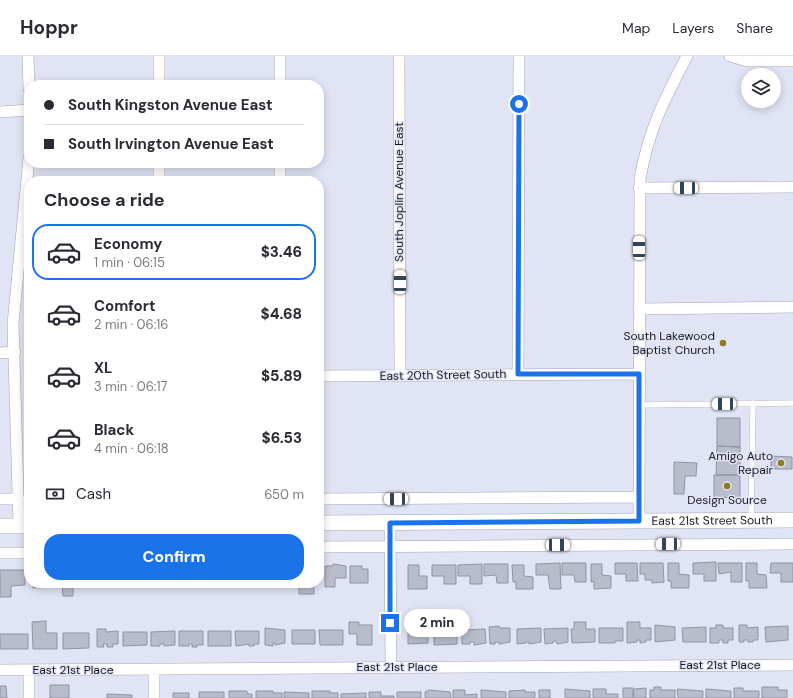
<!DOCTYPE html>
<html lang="en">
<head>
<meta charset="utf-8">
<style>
	:root { --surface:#fff; --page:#f2f2f3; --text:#2b2b33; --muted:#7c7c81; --line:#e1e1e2; --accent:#1a73e8 }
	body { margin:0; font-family:"DM Sans",sans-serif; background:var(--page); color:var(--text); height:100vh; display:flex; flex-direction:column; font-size:15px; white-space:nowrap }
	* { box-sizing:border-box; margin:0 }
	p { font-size:13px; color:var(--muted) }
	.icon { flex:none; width:22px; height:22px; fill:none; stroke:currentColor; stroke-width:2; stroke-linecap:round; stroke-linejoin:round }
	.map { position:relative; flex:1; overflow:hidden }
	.sheet { position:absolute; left:24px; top:120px; width:300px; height:412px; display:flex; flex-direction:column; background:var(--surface); border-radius:16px; box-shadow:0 2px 10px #0003 }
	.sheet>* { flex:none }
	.guide { position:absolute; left:24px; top:24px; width:300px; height:88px; border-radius:16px; box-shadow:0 2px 10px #0003; display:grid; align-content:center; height:88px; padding:0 20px; background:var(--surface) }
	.tools { position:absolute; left:741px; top:12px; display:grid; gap:8px }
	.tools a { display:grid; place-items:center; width:40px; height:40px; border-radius:50%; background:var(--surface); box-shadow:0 2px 10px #0003; font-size:20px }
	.end { position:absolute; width:18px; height:18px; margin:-9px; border:5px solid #1a73e8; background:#fff; box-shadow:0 0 0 2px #fff }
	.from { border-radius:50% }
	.bubble { position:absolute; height:28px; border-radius:14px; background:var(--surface); box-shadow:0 2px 10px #0003; font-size:13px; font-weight:800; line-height:28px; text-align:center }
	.car { position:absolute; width:12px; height:24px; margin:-12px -6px; border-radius:5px; box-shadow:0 0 3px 1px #0007; background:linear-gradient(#fff 24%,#345 0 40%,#fff 0 76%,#345 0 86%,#fff 0) }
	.guide b { display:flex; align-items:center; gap:14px; height:38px; font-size:15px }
	.guide b+b { border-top:1px solid var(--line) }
	.guide i { width:10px; height:10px; background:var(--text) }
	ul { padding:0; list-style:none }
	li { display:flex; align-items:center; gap:12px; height:56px; margin:0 8px 6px; padding:0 12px; border:2px solid transparent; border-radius:16px }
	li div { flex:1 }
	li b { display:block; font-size:15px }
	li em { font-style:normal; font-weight:800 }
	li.current { border-color:var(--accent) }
	li>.icon { width:36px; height:36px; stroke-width:1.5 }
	h2 { padding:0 20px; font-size:18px; line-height:48px }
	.pay { display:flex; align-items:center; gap:10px; height:44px; padding:0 20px; font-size:15px }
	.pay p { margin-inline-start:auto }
	.button { display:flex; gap:8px; margin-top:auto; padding:8px 20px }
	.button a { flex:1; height:46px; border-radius:16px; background:var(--accent); color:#fff; font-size:16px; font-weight:800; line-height:46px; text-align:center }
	header { display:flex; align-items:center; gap:24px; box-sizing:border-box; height:56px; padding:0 20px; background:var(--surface); border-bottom:1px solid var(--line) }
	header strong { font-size:19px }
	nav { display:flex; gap:22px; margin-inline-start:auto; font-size:14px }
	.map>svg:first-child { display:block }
	.building { fill:#b8bccb; stroke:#9093a2 }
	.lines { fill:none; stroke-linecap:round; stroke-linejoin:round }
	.lane-casing { stroke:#a0a4b2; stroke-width:6 }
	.street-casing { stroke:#a0a4b2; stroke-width:12 }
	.secondary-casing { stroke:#a0a4b2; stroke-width:16 }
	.lane { stroke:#fff; stroke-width:5.5 }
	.street { stroke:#fff; stroke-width:11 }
	.secondary { stroke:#fff; stroke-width:15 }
	.route { stroke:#1a73e8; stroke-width:5 }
	.poi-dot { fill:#947921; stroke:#e0e4f4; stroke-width:1.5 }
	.labels { text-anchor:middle; stroke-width:3; stroke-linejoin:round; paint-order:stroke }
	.street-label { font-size:12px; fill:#181a1f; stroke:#e0e4f4 }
	.poi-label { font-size:12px; fill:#181a1f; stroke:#e0e4f4; text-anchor:end }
</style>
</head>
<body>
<header>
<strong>Hoppr</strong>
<nav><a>Map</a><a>Layers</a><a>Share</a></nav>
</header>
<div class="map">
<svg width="793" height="642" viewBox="0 0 793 642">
	<rect width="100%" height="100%" fill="#e0e4f4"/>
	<path class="building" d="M717 362H740V391L717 390Z
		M717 390 740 391V419H716Z
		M771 400 792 401V413H771Z
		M674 406 697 407 696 420H685L684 438H674Z
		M714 419H740V442L714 441Z
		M716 506V525H704V518H693V507Z
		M560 507 561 533H550L548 519H536V508Z
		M562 507H586V526H575L574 519H562Z
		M615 507H637L638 525H626V518H615Z
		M640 507H663L664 526 652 527V524H645V518H640Z
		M668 507H679V518L689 519V532H671V525H668Z
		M718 507H742V526H731V516L719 518Z
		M746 507H757V518L766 519 767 532H749V525H746Z
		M771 507H793V526H781V517H770Z
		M333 508 346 510V522H335V531H325V510H333Z
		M482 508V528H470V520H458V509Z
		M484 508H508V527H497L496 519 484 520Z
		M591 508H602V519L611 520V532L594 533V525L591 526Z
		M408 509H419V520H427V533H408Z
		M432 509H456V528H444V520H432Z
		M512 509H524V520L533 521V533H516V526H513Z
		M350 510H362V513H368V527H350Z
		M0 514H25V529L11 530V541H0Z
		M33 527H58V531L33 532Z
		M62 527H88V529H73V540H63Z
		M299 527H314V538H299Z
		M408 563H420V575H428V587L408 588Z
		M46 565V577H57V593H33L32 566Z
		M349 566H359V569H372V589H357V578H349Z
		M574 566H586V573H595V586L572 587 571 573H574Z
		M627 566H640V572H651V584H646V586L640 587V584H637V586L627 587Z
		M655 569 675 571V584L655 586Z
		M716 569H723V572H733V584H728V587H723V584H719V587H710V572H716Z
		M739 569H747V572L758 571V584H753V586H748V584H744V586H739Z
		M499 570V572H510V586L499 588V586H495V588H490L489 571Z
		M788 570V584L766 586 765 571Z
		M706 571V586H683L682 572Z
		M265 572 285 574V587L275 589V587H273V590L265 589Z
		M541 572V586L529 588V586H526V587L517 588V573Z
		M568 572V586L557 588 556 585H553V587L545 588 544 573Z
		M599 572H623V585H615V587H599Z
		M97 573H106V576L118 575V588H113V591H107V588H103L104 591H97Z
		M457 573V588L434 589V574Z
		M485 573 486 587 474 589V586H470V588H462V574Z
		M292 574H315V588H292Z
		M319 574H343V589H320Z
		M175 575V589L164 590V588H160V590H151V576Z
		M179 575H203V589H197V591H192V588H189V590H179Z
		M208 575H231V590H208Z
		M235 575H259V588H254V590H249V588L236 590Z
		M123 576H147V589L123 590Z
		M63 577H89V592L63 593Z
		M0 578H28V593H0Z
		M50 629H69V642H50Z
		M0 630H6L7 642H0Z
		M654 631H661V634H675V642H650V634H654Z
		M762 631H778V634H787V642H762Z
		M623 632H633V642L634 633 646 632V642H623Z
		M734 632H743V635H759V642H734Z
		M565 633 590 635V642H565Z
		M593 633H606V638H618V642H593Z
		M677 633 703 635V642H678Z
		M706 633 731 635V642H706Z
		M429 634 450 636 451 642H425V636Z
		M453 634H465V639L477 638V642H453Z
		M481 634 506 636V642H481Z
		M525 634V636H535V642H509V635Z
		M539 634H550V642H539Z
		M229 635H247V638H252V642H229Z
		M256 635H273V637H282V642H256Z
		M312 635H330V637H338V642H312Z
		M199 636H224V642H199Z
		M284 636 309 637V642H284Z
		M369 636H381V640H394V642H369Z
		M397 636H421V642H397Z
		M173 637H189V642H173Z
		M366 637V642H341V638Z
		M107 638 132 639V642H107Z"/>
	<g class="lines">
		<defs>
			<path id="lane" d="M639 349 793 347
				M751 463 753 347"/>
			<path id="street" d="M28 0 29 33
				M399 0 400 320
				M730 0 747 5H793
				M159 29V0
				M280 29V0
				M0 56 29 54
				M159 125V107
				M280 125V107
				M639 132 793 131
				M639 253 793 251
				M0 297 15 296
				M518 318 519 0
				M319 320 639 318
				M0 443H19
				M319 443 639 441
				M639 465 640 123C648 75 665 42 687 0
				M390 467 391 612
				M19 470 13 268 29 102
				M319 491 793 488
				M0 497H29
				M154 613V642
				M0 614 793 609
				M29 614V642"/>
			<g id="secondary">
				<path id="s1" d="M319 467 793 464"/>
				<path d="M0 470H29"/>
			</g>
		</defs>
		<use href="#lane" class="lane-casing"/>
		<use href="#street" class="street-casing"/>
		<use href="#secondary" class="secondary-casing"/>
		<use href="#lane" class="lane"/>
		<use href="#street" class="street"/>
		<use href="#secondary" class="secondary"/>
	</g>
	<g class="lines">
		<path class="route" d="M390 567V467L639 465V318H518L519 48"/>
	</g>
	<g class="poi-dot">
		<circle cx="723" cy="287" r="4"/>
		<circle cx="781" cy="407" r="4"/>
		<circle cx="727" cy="430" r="4"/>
	</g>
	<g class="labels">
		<g class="street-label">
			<text transform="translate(399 136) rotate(-90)" y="4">South Joplin Avenue East</text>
			<text transform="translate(443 319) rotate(-1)" y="4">East 20th Street South</text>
			<text dy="4" stroke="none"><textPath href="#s1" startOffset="393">East 21st Street South</textPath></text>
			<text x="720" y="613">East 21st Place</text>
			<text x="397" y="615">East 21st Place</text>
			<text x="73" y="618">East 21st Place</text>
		</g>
		<g class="poi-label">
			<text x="715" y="284">South Lakewood<tspan x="715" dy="14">Baptist Church</tspan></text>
			<text x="773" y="404">Amigo Auto<tspan x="773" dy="14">Repair</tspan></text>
			<text x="727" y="448" text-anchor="middle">Design Source</text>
		</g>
	</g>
</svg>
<div class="tools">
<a><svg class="icon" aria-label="layers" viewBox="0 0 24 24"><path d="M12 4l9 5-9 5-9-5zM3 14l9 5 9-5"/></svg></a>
</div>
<i class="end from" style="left:519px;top:48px"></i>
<i class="end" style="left:390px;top:567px"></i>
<div class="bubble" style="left:404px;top:553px;width:66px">2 min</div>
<i class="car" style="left:686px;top:132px;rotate:269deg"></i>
<i class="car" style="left:639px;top:192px;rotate:0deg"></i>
<i class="car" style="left:400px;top:226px;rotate:0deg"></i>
<i class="car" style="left:724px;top:348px;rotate:269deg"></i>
<i class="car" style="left:396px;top:443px;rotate:270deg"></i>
<i class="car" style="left:668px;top:488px;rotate:269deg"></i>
<i class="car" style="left:558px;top:489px;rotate:90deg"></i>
<div class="guide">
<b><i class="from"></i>South Kingston Avenue East</b>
<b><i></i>South Irvington Avenue East</b>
</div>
<section class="sheet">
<h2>Choose a ride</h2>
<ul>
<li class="current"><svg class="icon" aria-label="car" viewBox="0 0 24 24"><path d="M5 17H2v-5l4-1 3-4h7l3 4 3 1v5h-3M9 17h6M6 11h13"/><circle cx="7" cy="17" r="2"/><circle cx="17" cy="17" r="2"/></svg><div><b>Economy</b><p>1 min · 06:15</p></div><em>$3.46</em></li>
<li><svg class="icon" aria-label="car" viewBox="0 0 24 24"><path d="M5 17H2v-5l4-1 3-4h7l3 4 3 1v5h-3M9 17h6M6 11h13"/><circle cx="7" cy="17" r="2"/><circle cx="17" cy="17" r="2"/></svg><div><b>Comfort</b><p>2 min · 06:16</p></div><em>$4.68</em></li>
<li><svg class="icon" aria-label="car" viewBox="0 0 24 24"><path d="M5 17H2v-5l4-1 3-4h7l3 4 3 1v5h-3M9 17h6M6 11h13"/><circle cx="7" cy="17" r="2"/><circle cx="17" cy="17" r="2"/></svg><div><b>XL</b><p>3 min · 06:17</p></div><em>$5.89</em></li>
<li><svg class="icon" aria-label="car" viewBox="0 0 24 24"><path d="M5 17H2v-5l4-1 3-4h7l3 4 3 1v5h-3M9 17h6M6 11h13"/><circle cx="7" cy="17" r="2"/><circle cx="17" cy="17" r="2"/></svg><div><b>Black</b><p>4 min · 06:18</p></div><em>$6.53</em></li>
</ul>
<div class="pay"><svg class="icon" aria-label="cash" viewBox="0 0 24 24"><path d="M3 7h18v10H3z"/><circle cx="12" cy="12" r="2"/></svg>Cash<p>650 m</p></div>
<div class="button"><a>Confirm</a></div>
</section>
</div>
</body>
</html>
